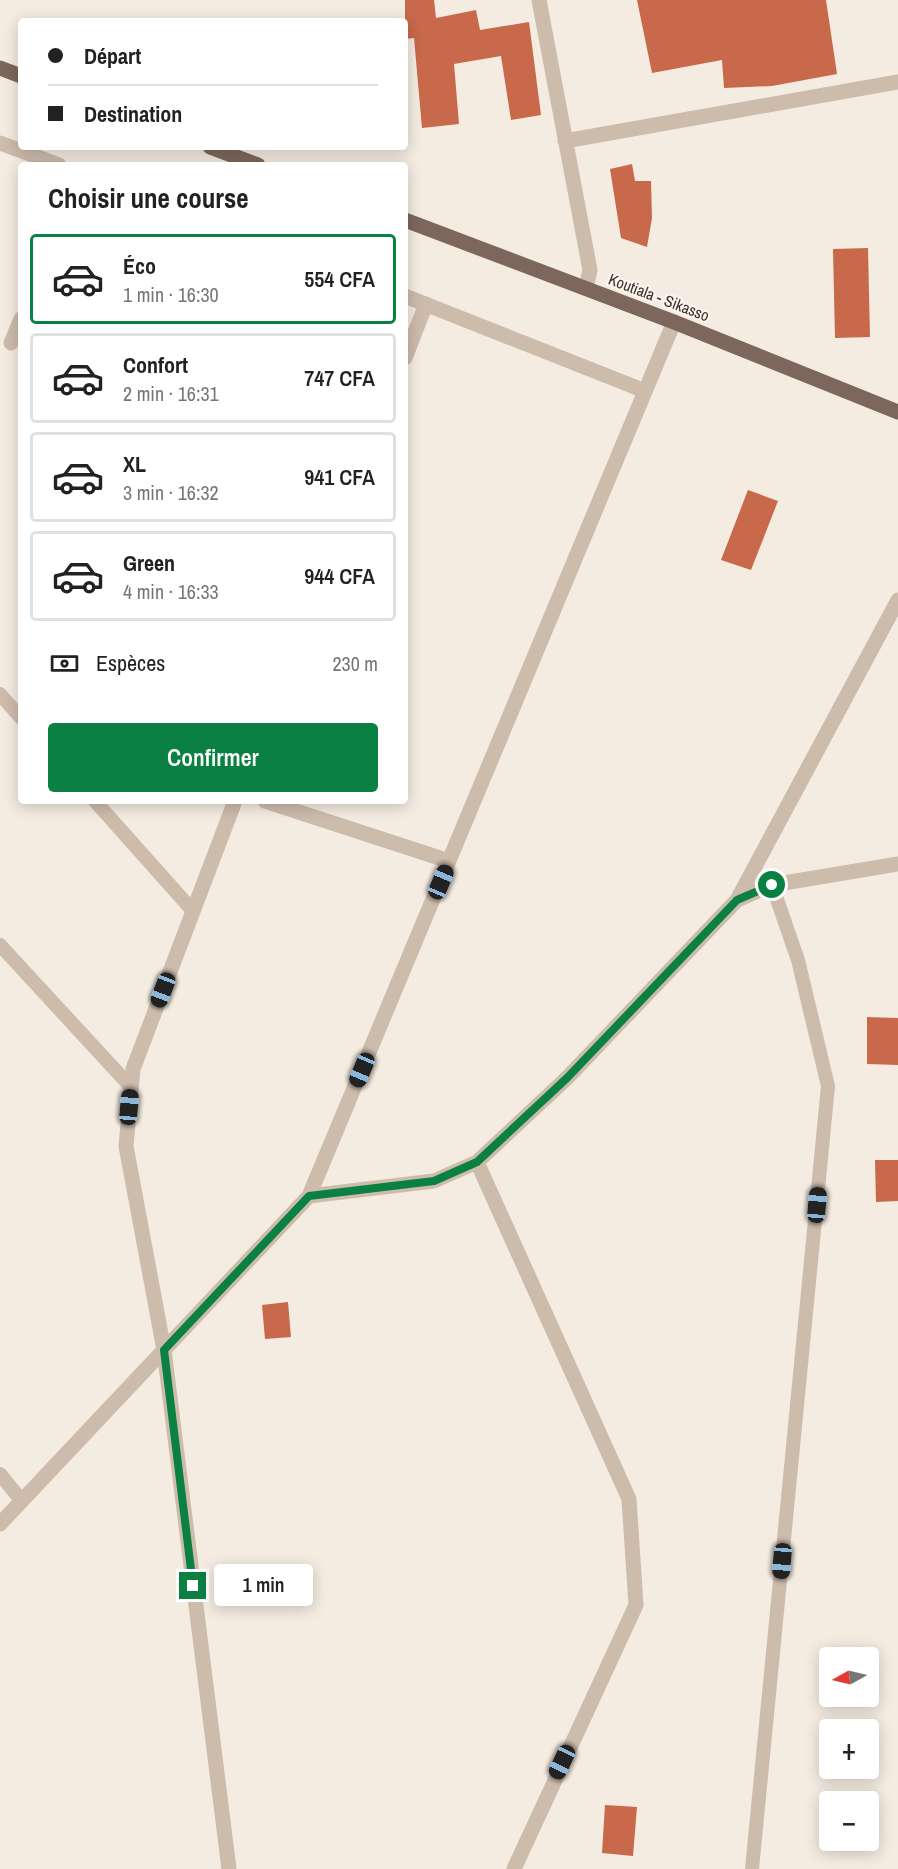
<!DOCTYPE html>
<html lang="fr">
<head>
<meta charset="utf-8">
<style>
	:root { --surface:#fff; --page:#f6f6f6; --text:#222; --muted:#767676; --line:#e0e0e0; --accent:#0b8043 }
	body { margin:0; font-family:"Archivo Narrow",sans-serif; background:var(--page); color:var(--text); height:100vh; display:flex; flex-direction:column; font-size:22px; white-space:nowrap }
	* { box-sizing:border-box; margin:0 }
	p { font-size:20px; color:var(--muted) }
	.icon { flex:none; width:33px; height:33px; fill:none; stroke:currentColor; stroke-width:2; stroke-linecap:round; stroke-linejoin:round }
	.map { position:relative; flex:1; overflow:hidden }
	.sheet { position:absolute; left:18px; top:162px; width:390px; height:642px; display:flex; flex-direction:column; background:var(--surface); border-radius:6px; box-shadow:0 3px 15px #0003 }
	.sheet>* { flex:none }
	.guide { position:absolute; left:18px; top:18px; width:390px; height:132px; border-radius:6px; box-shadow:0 3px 15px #0003; display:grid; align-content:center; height:132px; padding:0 30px; background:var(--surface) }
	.needle { width:39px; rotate:262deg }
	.controls { position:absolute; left:819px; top:1647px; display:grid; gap:12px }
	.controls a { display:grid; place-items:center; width:60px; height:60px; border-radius:6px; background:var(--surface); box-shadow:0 3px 15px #0003; font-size:30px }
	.end { position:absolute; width:27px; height:27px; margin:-14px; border:8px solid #0b8043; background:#fff; box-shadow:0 0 0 3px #fff }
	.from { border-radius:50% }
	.bubble { position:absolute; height:42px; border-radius:6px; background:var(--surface); box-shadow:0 3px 15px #0003; font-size:20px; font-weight:600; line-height:42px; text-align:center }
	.car { position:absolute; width:18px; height:36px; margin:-18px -9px; border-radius:8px; box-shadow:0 0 4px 2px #0007; background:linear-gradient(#222 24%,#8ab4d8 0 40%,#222 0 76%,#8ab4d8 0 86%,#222 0) }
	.guide b { display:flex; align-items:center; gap:21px; height:57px; font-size:22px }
	.guide b+b { border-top:2px solid var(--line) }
	.guide i { width:15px; height:15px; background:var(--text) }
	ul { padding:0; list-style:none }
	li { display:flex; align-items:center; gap:18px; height:90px; margin:0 12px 9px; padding:0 18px; border:3px solid var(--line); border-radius:6px }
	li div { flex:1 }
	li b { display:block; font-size:22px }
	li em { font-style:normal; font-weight:600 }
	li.current { border-color:var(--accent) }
	li>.icon { width:54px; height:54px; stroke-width:1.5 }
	h2 { padding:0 30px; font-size:27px; line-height:72px }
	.pay { display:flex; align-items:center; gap:15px; height:66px; padding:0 30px; font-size:22px }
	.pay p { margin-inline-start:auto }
	.action { display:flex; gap:12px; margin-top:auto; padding:12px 30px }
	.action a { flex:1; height:69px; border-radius:6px; background:var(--accent); color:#fff; font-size:24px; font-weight:600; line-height:69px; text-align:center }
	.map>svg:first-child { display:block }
	.building { fill:#c8694b }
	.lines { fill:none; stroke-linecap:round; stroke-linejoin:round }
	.service { stroke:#cdbbac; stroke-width:14 }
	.minor { stroke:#cdbbac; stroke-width:15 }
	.primary { stroke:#7d675c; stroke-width:15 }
	.route { stroke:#0b8043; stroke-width:8 }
	.labels { text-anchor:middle; stroke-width:4.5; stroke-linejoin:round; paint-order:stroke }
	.street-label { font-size:16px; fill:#3b302b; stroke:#fbf5ee }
</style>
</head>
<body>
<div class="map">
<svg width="898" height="1869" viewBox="0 0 898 1869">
	<rect width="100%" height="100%" fill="#f4ebe1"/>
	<path class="building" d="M405 0H434L436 18 476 10 480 30 529 22 541 115 511 120 501 56 454 64 459 124 422 128 414 38 405 39Z
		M637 0H826L837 74 772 86 724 88 722 60 652 73Z
		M632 164 635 181H651L652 218 647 247 621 238 610 169Z
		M868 248 870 337 835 338 833 249Z
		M748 490 778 501 751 570 721 560Z
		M867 1017 898 1018V1065L867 1064Z
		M875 1160H898V1201L876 1202Z
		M288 1302 291 1337 265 1339 262 1305Z
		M605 1805 637 1807 633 1856 602 1853Z"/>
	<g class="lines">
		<path class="service" d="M0 694 21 718
			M95 801 193 911
			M0 945 131 1087
			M0 1474 21 1500
			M752 1869 828 1086 798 960 772 885"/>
		<path class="minor" d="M539 0 590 270 586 288
			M565 141 898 82
			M0 143 59 165
			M405 296 645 391
			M11 343 21 319
			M405 358 426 304
			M265 801 449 861
			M737 900 772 885 898 864
			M477 1162 629 1499 636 1605 514 1869
			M309 1196 434 1181 477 1162 567 1078 737 900 898 600
			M0 1524 309 1196 674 322
			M229 1869 164 1350 126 1146 133 1069 235 801"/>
		<path class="primary" d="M0 68 21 76
			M210 147 258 165
			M405 220 674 322 898 412"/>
	</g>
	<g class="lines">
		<path class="route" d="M193 1586 164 1350 309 1196 434 1181 477 1162 567 1078 737 900 772 885"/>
	</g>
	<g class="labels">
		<g class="street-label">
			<text transform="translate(659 297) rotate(21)" y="6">Koutiala - Sikasso</text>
		</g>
	</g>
</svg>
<div class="controls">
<a><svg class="needle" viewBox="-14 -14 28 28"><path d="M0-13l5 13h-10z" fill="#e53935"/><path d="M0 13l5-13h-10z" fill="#767676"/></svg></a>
<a>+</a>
<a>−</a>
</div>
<i class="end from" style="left:772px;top:885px"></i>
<i class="end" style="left:193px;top:1586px"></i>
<div class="bubble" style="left:214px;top:1564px;width:99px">1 min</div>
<i class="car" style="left:441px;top:882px;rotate:23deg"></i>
<i class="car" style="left:163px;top:990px;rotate:201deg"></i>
<i class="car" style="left:362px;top:1070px;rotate:203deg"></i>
<i class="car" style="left:129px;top:1107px;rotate:5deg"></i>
<i class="car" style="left:817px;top:1205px;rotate:5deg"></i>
<i class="car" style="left:782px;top:1561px;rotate:185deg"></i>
<i class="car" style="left:562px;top:1762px;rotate:205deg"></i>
<div class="guide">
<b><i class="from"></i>Départ</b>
<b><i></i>Destination</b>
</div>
<section class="sheet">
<h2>Choisir une course</h2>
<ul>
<li class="current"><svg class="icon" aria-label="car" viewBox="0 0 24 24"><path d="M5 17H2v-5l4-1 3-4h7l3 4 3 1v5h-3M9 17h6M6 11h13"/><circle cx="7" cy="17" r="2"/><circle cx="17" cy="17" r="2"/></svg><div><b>Éco</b><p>1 min · 16:30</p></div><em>554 CFA</em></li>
<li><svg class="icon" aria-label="car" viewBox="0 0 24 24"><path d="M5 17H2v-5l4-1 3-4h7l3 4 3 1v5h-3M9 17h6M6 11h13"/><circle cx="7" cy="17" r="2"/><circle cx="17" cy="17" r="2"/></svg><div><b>Confort</b><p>2 min · 16:31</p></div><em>747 CFA</em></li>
<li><svg class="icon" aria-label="car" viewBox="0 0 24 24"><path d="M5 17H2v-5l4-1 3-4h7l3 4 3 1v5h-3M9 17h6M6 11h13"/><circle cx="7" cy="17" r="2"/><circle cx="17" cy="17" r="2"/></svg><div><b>XL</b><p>3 min · 16:32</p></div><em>941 CFA</em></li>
<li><svg class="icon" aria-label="car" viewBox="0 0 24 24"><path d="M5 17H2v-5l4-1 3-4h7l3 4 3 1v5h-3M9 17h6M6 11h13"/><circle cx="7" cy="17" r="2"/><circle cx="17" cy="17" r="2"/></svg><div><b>Green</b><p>4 min · 16:33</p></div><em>944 CFA</em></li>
</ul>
<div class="pay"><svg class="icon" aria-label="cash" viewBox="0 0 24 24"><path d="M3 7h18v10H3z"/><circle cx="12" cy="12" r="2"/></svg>Espèces<p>230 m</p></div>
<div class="action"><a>Confirmer</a></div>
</section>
</div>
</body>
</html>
